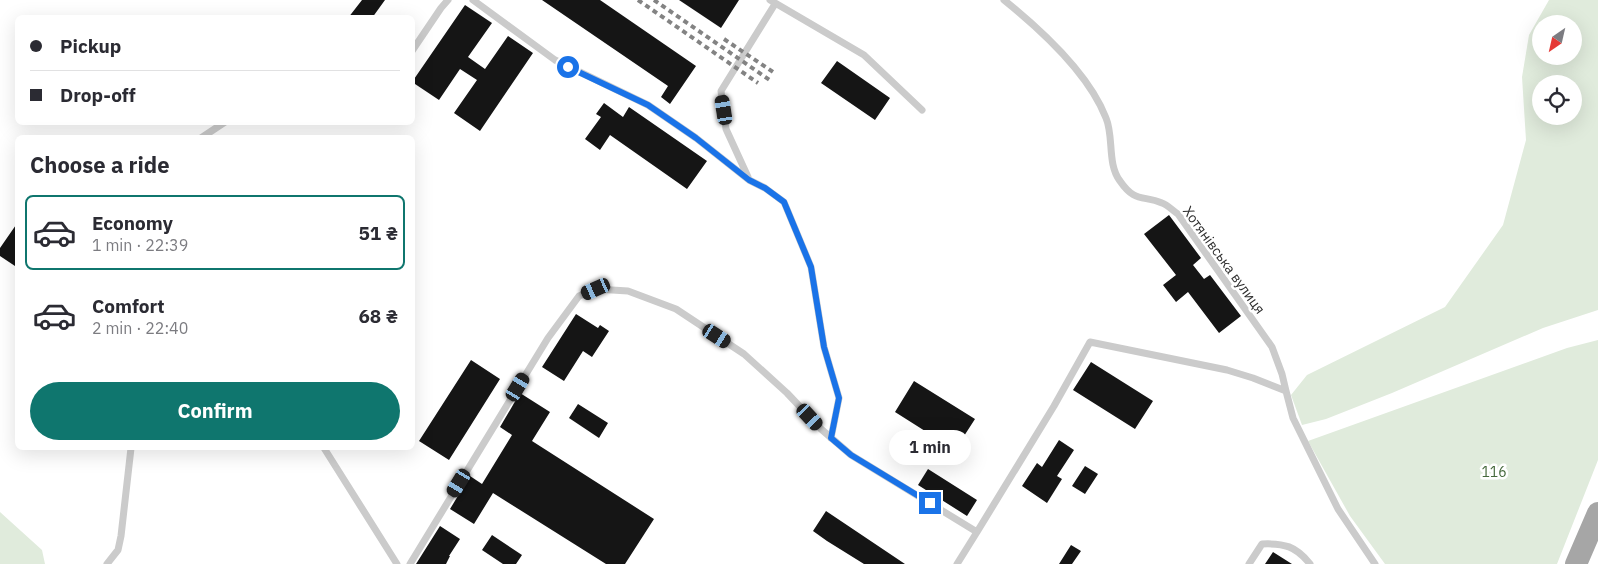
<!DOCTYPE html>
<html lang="en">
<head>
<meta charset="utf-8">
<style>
	:root { --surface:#fff; --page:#f7f7f7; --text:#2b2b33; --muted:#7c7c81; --line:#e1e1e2; --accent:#0f766e }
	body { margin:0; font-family:"IBM Plex Sans",sans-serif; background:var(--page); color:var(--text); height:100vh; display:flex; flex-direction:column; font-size:19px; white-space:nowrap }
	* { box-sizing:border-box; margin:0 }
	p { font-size:16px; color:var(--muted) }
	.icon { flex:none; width:28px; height:28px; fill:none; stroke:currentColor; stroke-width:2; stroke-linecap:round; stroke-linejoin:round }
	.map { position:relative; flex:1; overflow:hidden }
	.details { position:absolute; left:15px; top:135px; width:400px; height:315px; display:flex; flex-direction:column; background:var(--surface); border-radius:8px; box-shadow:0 5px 20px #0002 }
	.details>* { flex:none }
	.guide { position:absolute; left:15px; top:15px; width:400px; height:110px; border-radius:8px; box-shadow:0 5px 20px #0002; display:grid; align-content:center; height:110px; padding:0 15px; background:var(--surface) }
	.needle { width:32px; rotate:214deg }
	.fabs { position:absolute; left:1532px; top:15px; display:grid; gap:10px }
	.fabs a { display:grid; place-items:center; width:50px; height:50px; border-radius:50%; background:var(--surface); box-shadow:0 5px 20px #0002; font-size:25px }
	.end { position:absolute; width:22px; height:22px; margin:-11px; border:6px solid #1a73e8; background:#fff; box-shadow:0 0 0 2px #fff }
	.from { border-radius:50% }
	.bubble { position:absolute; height:35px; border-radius:18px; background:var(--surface); box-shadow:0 5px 20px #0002; font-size:16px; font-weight:700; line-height:35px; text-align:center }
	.car { position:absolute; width:15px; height:30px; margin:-15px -8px; border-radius:6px; box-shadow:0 0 4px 1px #0007; background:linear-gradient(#222 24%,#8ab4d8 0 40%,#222 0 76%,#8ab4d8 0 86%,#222 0) }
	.guide b { display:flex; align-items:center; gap:18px; height:48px; font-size:19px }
	.guide b+b { border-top:1px solid var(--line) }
	.guide i { width:12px; height:12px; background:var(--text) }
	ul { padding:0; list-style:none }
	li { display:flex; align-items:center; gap:15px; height:75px; margin:0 10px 8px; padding:0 5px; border:2px solid transparent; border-radius:8px }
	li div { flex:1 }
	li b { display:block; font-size:19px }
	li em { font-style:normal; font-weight:700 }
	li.active { border-color:var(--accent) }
	li>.icon { width:45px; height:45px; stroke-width:1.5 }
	h2 { padding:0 15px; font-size:22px; line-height:60px }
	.primary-button { display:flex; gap:10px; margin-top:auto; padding:10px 15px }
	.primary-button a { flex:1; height:58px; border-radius:30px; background:var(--accent); color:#fff; font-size:20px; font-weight:700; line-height:58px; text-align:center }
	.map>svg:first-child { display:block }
	.green { fill:#e0ebdc; fill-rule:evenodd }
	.building { fill:#151515 }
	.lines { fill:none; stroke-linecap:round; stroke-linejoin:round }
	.service { stroke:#cbcbcb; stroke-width:7 }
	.primary { stroke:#a6a6a6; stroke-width:22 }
	.rail { stroke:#838383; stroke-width:4; stroke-dasharray:5 4; stroke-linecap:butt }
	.route { stroke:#1a73e8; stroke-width:6 }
	.labels { text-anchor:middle; stroke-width:5; stroke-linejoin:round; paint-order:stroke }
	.street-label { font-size:14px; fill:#2e2e2e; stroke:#fff }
	.park-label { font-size:14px; fill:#45693c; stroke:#fff }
</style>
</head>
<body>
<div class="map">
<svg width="1598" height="564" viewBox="0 0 1598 564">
	<rect width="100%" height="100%" fill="#fff"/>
	<path class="green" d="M1549 0H1598V310L1543 328 1392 393 1326 419 1302 425 1291 395 1307 375 1445 307 1503 225 1526 140 1522 77 1529 35ZM1541 24H1574V56H1541ZM1541 84H1574V116H1541Z
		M1598 340V460L1557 564H1385L1350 516 1308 441 1567 348Z
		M0 512 42 550 45 564H0Z"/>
	<path class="building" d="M362 0H385L372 18H348Z
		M542 0H600L696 66 670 104 661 97 668 86Z
		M679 0H739L721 28Z
		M465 5 492 23 468 57 485 69 508 36 533 53 480 131 454 113 477 80 460 69 439 100 412 82Z
		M837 61 890 98 875 120 821 83Z
		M604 103 623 117 629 107 707 161 687 189 610 135 600 150 585 139 601 117 596 114Z
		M1169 215 1201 258 1193 265 1204 279 1210 275 1241 316 1219 333 1188 292 1176 302 1163 285 1176 275 1144 234Z
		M18 222V268L0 256V248Z
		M576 314 598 328 600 325 609 331 592 357 583 351 564 381 542 367Z
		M471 360 500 379 449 460 419 441Z
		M1091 362 1153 401 1135 429 1073 390Z
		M914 381 975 419 955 450 895 412Z
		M520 393 550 412 532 441 654 519 625 564H606L493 493 474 524 450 509 470 476 482 484 512 435 500 427Z
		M578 404 608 423 599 438 569 418Z
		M1059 440 1074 450 1057 476 1062 479 1047 503 1022 486 1037 463 1042 467Z
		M1085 466 1098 474 1085 494 1072 486Z
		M928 469 977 500 967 516 918 485Z
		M826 511 905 564H864L827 541 813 531Z
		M440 526 460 539 449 556H450L446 564H416Z
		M492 535 522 555 516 564H503L482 550Z
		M1071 545 1081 551 1072 564H1059Z
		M1273 552 1292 564H1265Z"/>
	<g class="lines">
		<path class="service" d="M473 0 555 60 648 105 696 138 749 180 765 188 784 202 811 267 824 347 839 398 831 438
			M770 0 864 55 922 110
			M1004 0C1040 29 1089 74 1106 118 1114 137 1107 164 1120 181 1135 203 1143 195 1162 203 1168 205 1173 211 1178 214L1272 347 1282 374 1286 391
			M412 51 441 8 448 0
			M201 138 225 122
			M748 177 726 129 721 91 775 4
			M324 448 397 564
			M107 564 118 550 121 536 131 448
			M410 564 548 338 579 296 596 289 628 291 676 309 744 354 787 393 821 429 851 455 977 532 1054 406 1090 342 1227 370 1253 378 1286 391 1293 418 1338 509 1375 564
			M957 564 977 532
			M1249 564 1262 544C1284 543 1296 546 1310 564"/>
		<path class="primary" d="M1576 564 1598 513"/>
		<path class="rail" d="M638 0 758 83
			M654 0 771 81
			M724 39 776 74"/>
	</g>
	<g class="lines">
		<path class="route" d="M568 67 648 105 696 138 749 180 765 188 784 202 811 267 824 347 839 398 831 438 851 455 930 503"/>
	</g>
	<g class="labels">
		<g class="street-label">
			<text transform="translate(1224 260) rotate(54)" y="5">Хотянівська вулиця</text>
		</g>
		<g class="park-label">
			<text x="1494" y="477">116</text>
		</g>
	</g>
</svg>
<div class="fabs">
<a><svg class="needle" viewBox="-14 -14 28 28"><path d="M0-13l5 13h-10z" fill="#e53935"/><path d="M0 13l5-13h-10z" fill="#7c7c81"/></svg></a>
<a><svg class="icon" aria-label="locate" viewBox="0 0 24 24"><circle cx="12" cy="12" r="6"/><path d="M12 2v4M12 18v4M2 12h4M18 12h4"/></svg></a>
</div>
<i class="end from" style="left:568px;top:67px"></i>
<i class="end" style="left:930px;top:503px"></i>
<div class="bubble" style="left:889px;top:430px;width:82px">1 min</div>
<i class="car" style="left:724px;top:110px;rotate:351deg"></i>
<i class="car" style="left:596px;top:289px;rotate:246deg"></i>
<i class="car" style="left:717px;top:336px;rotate:123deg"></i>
<i class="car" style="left:518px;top:387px;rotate:31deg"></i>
<i class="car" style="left:810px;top:417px;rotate:137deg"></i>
<i class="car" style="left:459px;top:483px;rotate:211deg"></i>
<div class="guide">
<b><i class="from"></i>Pickup</b>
<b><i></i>Drop-off</b>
</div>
<section class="details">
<h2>Choose a ride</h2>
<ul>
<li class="active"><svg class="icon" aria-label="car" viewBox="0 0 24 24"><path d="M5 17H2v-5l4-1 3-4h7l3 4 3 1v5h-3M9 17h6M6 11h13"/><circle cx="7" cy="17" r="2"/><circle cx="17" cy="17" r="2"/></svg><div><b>Economy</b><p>1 min · 22:39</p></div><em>51 ₴</em></li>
<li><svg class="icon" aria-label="car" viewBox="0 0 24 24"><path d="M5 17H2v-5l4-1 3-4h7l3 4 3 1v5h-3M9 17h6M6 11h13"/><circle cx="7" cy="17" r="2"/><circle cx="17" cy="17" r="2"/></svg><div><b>Comfort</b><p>2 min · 22:40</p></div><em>68 ₴</em></li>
</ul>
<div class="primary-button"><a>Confirm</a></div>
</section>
</div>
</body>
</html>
